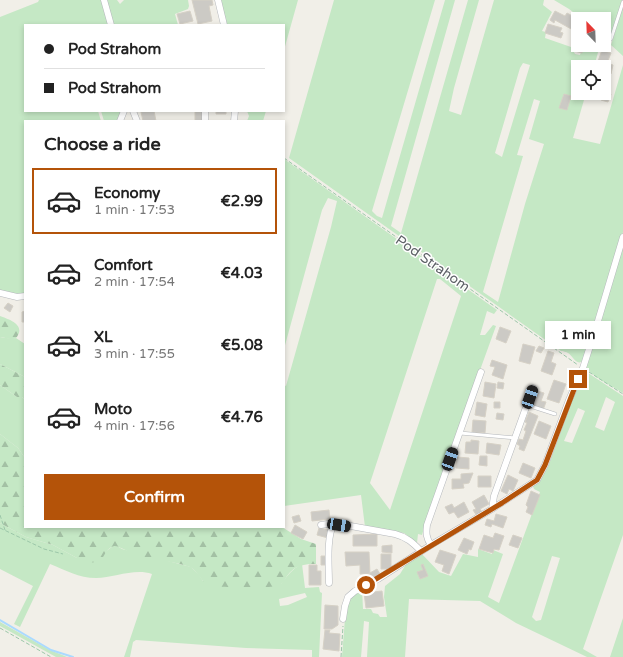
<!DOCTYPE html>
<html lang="en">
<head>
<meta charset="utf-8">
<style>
	:root { --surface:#fff; --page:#f6f6f6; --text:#222; --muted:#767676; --line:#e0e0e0; --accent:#b45309 }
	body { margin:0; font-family:"Varela Round",sans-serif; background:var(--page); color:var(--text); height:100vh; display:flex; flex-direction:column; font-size:15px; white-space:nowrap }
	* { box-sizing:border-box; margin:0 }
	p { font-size:13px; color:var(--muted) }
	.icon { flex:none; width:22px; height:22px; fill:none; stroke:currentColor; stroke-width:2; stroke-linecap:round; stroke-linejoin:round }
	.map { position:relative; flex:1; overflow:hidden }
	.side { position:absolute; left:24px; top:120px; width:261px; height:408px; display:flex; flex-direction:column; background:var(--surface); border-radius:0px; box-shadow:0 2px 6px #0003 }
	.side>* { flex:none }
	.top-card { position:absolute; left:24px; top:24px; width:261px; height:88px; border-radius:0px; box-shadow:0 2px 6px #0003; display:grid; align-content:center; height:88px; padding:0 20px; background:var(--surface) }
	.needle { width:26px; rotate:337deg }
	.tools { position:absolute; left:571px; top:12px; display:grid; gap:8px }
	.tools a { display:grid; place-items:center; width:40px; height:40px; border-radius:0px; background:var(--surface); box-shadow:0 2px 6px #0003; font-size:20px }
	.end { position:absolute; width:18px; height:18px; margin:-9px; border:5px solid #b45309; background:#fff; box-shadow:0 0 0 2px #fff }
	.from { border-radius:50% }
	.bubble { position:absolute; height:28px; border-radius:0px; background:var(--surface); box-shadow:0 2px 6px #0003; font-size:13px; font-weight:700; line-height:28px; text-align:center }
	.car { position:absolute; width:12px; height:24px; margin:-12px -6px; border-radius:5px; box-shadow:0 0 3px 1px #0007; background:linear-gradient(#222 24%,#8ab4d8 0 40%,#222 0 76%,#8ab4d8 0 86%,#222 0) }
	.top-card b { display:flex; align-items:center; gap:14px; height:38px; font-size:15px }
	.top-card b+b { border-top:1px solid var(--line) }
	.top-card i { width:10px; height:10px; background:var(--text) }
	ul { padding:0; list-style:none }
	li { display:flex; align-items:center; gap:12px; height:66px; margin:0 8px 6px; padding:0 12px; border:2px solid transparent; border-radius:0px }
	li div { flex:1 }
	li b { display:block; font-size:15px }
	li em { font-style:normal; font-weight:700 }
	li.on { border-color:var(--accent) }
	li>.icon { width:36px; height:36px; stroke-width:1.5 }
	h2 { padding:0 20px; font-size:18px; line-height:48px }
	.action { display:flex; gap:8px; margin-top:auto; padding:8px 20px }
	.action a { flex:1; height:46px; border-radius:0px; background:var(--accent); color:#fff; font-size:16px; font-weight:700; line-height:46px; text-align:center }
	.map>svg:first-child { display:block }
	.green { fill:#c5e8c5; fill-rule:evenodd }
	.forest { fill:url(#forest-firs) }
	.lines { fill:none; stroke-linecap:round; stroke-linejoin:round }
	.stream { stroke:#aadaff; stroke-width:2 }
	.building { fill:#cccac5; stroke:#d6d1c6 }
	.service-casing { stroke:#b5b8bc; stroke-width:4 }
	.minor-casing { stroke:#b5b8bc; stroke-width:7 }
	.path { stroke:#9cc7a9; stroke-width:1; stroke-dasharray:4 2; stroke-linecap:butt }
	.service { stroke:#fff; stroke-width:3 }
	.minor { stroke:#fff; stroke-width:6 }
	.route { stroke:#b45309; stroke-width:5 }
	.labels { text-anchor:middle; stroke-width:3; stroke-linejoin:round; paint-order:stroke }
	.street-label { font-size:14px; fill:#5f6368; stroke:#fff }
</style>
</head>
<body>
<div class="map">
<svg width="623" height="657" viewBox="0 0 623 657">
	<defs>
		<pattern id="forest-firs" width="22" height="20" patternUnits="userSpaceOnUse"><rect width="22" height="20" fill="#c5e8c5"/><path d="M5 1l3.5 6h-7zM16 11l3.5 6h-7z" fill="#a3c0a4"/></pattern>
	</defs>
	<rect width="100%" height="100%" fill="#f1efe8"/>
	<path class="green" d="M39 0H101L108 25H25V111H98L101 121H25V294L19 295 0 292V17L38 2Z
		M106 0H117L120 4 124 0H188L189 6 188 9 175 14 178 25H113Z
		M219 0H298L284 50V25H225Z
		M334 0H435L372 211 377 216 382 218 445 0H455L391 226 401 233 468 0H479L454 88 449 111 461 115 494 0H544L543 5 552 12 542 31 546 32 545 38 571 47 575 54 580 55 583 45H600L594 67H578V93H586L573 138 600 144 623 65V232L583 361C576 366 573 356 568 353 567 352 562 351 561 351L289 158ZM523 63 530 65 502 157 495 153 520 68ZM534 99 540 101 529 139 544 144 525 204 498 302 483 292 523 156 517 155Z
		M554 0H622L611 37 608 32 604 34V19H582L569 9Z
		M623 7V56L611 45Z
		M101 111H122L118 121H104Z
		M247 111H266L263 121H247L249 116Z
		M284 159 497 310 494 314 487 311 480 335H485L493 325 496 326 430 508 422 535 418 534 417 543 404 533 365 527 361 495 284 506V385L286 386 331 227 337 201 328 198 322 210 284 349ZM437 279H440L461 296 390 510 370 483Z
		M623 246V393C614 387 589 375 585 366L592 350Z
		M0 337 13 339 16 338 25 344V377L0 364Z
		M583 371H585L623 396V535L583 649 597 657H587L516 623 480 601 409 599 405 657H367L369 622 364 621 361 657H342L345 618 350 597 362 589 363 609H371L373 613 378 614 380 617H387L384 597 385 586 400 574 408 561 421 553 439 572 451 576 463 554 478 557V549L492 554 493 550 503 554 488 597 499 603 540 492 534 489 533 486 541 478 548 467ZM606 397 615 402 604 431 595 427ZM578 408 585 411 572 443 564 441ZM552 556 560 558 541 620 536 621 532 617Z
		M0 385 17 397H22L25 400V458L18 448 0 434Z
		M0 523 26 537 53 545 77 558 105 552 113 546H117L122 549 191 567 199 575 203 581 281 584C287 576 292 569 302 564L305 588 319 587 320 592 322 593 319 657H312V650L246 648 136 640 133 642 130 657H124L152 574C134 568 114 578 96 578 79 578 65 570 50 564L20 627 14 624 33 586 0 569ZM305 593 307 597 288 605 280 606 279 599Z
		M623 618V657H610Z
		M0 622 50 650 67 657H56L0 626Z"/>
	<path class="forest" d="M0 316C8 319 24 324 18 335 17 337 16 339 13 339 9 340 4 337 0 337Z
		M0 364 25 377V400L22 397H17L0 385Z
		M0 434 18 448 25 458V527H282L301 539 316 544V564C304 564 295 565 287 576 285 579 283 583 280 585 273 589 218 588 210 585 201 583 198 571 190 567 174 561 153 560 136 555 130 553 118 545 114 546 107 548 105 554 102 559L96 562 88 563 77 558 53 545 26 537 0 523Z"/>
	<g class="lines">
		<path class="stream" d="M0 620 51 650 73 657"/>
	</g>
	<path class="building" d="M192 0H212L213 5 209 6 212 21 198 24Z
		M190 11 193 21 180 24 177 14Z
		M555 11 565 16 567 13 578 19 573 30 555 20 554 23 550 20Z
		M548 24 562 28 560 32 563 33 561 38 545 33Z
		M578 35V45H584L582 53 575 51 577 46H575Z
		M602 50 611 53 607 63 613 65 611 74 605 72 604 74V67H596Z
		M604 92 611 94 608 102 601 100Z
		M564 94 571 96 567 110 559 108Z
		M146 111H154L156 121H143L141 112Z
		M195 111H202V121H195Z
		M216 111H226V114H216Z
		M8 303 13 306 10 312 4 308Z
		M25 311V322H22V312Z
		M500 327 511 331 506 343 496 339Z
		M523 344 535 347 530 364 519 361Z
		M539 346 544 348 541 353 536 351Z
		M548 351 554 353 551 362 556 364 552 375 541 371Z
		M492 360 507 365 503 379 492 375 495 367 490 366Z
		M554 380 566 384 559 403 547 399Z
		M485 382 496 384 494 398 483 396Z
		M498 382 504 383 503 389 497 388Z
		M534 390 544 393 541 401 546 402 543 410 528 405Z
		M477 402 487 404 485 417 475 415Z
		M494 402H500V408H494Z
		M529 412 538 416 524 451 519 449 520 446 517 444 519 439 523 440 526 431 524 430 527 423 525 422Z
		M497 413 504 414 503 420 496 419Z
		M473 420 486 421 485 433 472 432Z
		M539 421 551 426 546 439 534 434Z
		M471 440 479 441 478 454 465 453 466 442H471Z
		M487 443 501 445 499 455 486 453Z
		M480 456H487V466L479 465Z
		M457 457 469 458V469L456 468Z
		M523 463 535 468 531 478 519 473Z
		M473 473 469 483 463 484 464 488 452 489V479H461V474Z
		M508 475 518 480 513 491 509 489 507 494 501 491Z
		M478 476H491V487H478Z
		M531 491 540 495 532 515 526 512 528 507 526 505Z
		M484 495 489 504 480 509 482 512 477 516 473 510 476 509 472 502Z
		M464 502 469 512 458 518 454 512 449 514 445 507 452 504 454 508Z
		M329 510 330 519 312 521 311 512Z
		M496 514 507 517 503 528 492 524 491 527 485 525 487 519 494 521Z
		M299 515 301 521 294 523 292 517Z
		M295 525 307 532 303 539 291 533Z
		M319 528 329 530 328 538 317 535Z
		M495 533 504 536 499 550 494 549 493 553 479 549 484 535 493 538Z
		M377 534V546H353V535Z
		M513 535 522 538 518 548 509 545Z
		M464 538 474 542 471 550 469 549 467 554 458 550Z
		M392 545V553L382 552V546Z
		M440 550 456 555 449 574 442 571 444 565 435 562Z
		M345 552H369L370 574H360V565L346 566Z
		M381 554H391V569H381Z
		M321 556H327V565H321Z
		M423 564 428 576 420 579 417 572 423 570 421 565Z
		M309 565H317V571H321V585H309Z
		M377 569 380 574 372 579 368 574Z
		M382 591 384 606 366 608 364 593Z
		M325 605 338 606V625L332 629H324Z
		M325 630H330L329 633 340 634 339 651 323 649Z"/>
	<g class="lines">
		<defs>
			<path id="service" d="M577 30H578
				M604 42 611 39 623 2
				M527 405 555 414
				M460 433 515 438"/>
			<path id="minor" d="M104 0 111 25
				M218 0 224 25
				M133 111 137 121
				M205 111V121
				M120 121 124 111
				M234 121 235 111
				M0 293 17 297 25 296
				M492 509 494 496 533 388
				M321 525 334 523 395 534C407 537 413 543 421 551
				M431 545C426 538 426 533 427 525L481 372
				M329 583C329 566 326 538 334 523
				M343 619 345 606 348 597 355 591 378 579 431 545 492 509 537 480 545 465 569 400 583 368 598 321 623 237"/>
		</defs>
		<use href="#service" class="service-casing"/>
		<use href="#minor" class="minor-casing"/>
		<path class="path" d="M284 158 578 365
			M589 372 623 394
			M0 515 5 530
			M0 528 44 549 63 554
			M0 628 51 657
			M341 657 343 626"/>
		<use href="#service" class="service"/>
		<use href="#minor" class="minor"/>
	</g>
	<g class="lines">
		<path class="route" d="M366 585 502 503 537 480 545 465 578 379"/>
	</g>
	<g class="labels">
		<g class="street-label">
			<text transform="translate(433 263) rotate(35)" y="5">Pod Strahom</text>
		</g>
	</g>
</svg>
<div class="tools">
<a><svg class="needle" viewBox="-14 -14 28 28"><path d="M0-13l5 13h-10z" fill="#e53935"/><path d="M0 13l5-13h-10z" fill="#767676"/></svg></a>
<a><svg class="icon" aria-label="locate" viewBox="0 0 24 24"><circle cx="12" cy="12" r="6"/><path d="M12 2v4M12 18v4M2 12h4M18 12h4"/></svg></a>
</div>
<i class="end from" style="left:366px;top:585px"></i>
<i class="end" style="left:578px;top:379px"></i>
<div class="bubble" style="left:545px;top:321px;width:66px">1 min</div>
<i class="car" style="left:530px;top:397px;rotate:19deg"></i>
<i class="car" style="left:450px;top:459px;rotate:20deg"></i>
<i class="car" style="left:339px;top:525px;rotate:99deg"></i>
<div class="top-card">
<b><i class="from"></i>Pod Strahom</b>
<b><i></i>Pod Strahom</b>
</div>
<section class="side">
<h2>Choose a ride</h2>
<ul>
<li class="on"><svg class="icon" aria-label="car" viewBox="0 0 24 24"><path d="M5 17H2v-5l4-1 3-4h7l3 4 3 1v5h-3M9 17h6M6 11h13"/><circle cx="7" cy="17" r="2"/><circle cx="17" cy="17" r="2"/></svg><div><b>Economy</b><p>1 min · 17:53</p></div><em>€2.99</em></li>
<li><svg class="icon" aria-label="car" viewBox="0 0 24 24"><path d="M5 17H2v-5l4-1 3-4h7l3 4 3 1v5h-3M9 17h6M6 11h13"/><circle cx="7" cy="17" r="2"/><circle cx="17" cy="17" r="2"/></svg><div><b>Comfort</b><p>2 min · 17:54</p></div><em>€4.03</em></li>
<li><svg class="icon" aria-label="car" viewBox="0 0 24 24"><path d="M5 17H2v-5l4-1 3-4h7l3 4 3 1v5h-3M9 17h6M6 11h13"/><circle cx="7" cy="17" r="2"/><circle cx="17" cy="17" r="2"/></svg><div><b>XL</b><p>3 min · 17:55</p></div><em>€5.08</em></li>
<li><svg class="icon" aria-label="car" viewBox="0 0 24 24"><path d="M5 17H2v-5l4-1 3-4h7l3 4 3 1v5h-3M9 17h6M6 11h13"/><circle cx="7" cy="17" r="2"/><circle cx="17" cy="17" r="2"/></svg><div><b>Moto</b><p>4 min · 17:56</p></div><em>€4.76</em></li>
</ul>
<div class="action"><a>Confirm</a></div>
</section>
</div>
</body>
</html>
